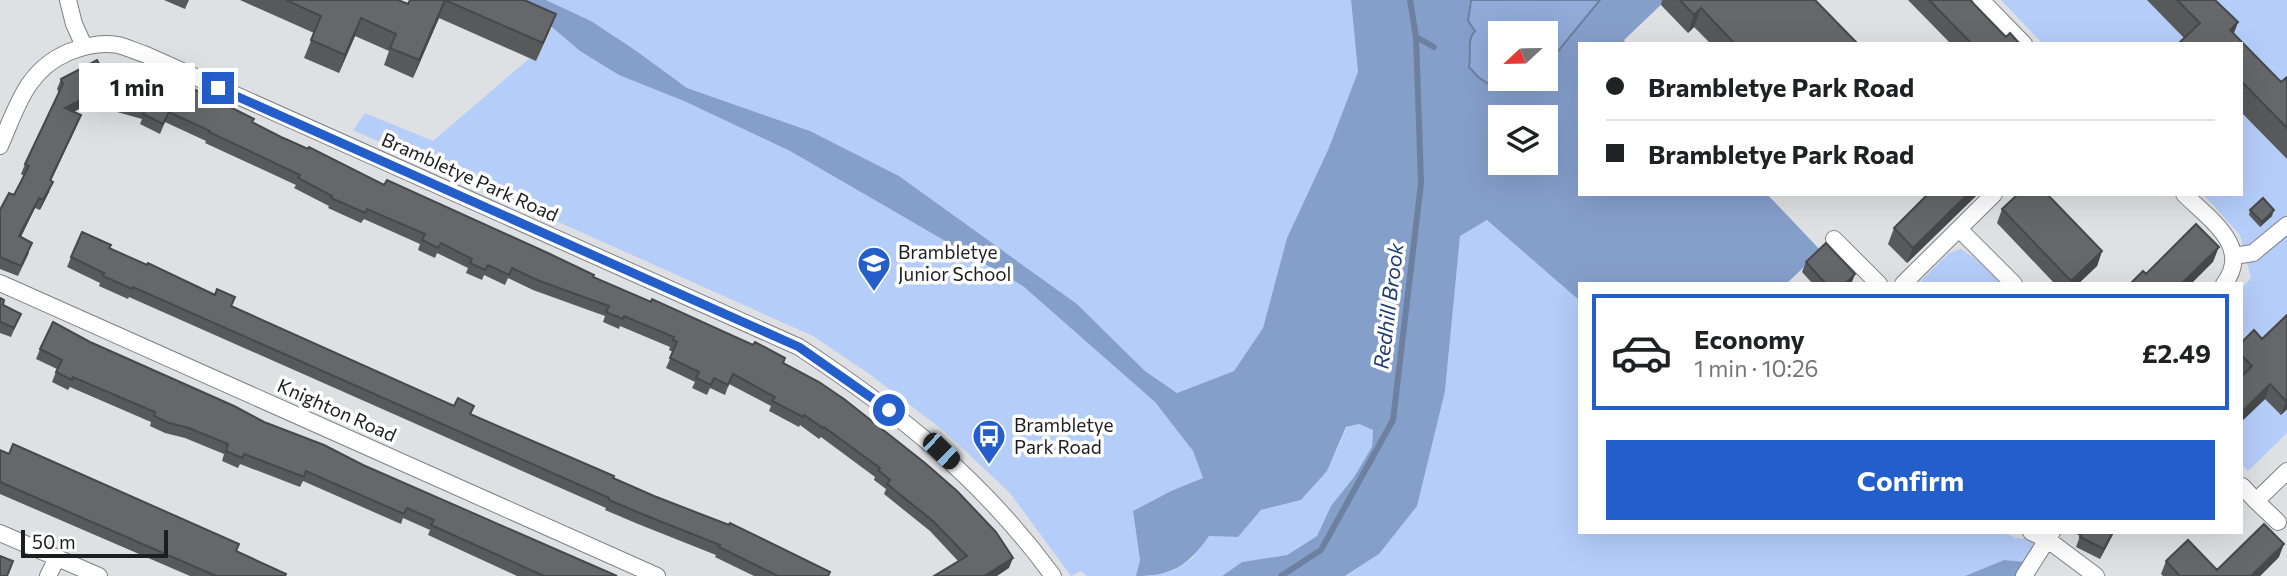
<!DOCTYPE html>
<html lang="en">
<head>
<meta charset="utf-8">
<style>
	:root { --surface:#fff; --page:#f2f2f2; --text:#202124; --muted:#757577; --line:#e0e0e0; --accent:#245ecb }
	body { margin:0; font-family:Commissioner,sans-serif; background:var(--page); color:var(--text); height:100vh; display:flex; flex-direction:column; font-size:26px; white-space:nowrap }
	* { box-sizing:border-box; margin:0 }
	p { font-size:23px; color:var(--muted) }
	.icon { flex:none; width:38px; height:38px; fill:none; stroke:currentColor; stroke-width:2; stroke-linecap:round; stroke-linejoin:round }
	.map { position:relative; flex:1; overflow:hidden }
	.sheet { position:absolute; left:1578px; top:282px; width:665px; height:252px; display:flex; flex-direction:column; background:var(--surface); border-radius:0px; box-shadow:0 7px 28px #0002 }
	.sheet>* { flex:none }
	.top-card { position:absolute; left:1578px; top:42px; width:665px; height:154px; border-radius:0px; box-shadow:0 7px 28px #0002; display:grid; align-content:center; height:154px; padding:0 28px; background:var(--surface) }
	.needle { width:46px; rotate:248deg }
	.buttons { position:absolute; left:1488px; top:21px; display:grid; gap:14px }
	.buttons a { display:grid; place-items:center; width:70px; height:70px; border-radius:0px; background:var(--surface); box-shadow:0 7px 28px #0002; font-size:35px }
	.scale { position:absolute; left:21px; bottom:18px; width:147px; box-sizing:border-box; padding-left:7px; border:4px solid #1c1d1e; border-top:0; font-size:19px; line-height:24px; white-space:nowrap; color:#1c1d1e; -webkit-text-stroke:5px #fff; paint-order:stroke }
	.end { position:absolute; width:32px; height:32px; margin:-16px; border:9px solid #245ecb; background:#fff; box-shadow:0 0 0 4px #fff }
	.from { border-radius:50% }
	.bubble { position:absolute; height:49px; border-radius:0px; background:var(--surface); box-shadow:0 7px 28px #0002; font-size:23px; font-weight:700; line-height:49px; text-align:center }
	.car { position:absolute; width:21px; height:42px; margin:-21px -10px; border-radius:9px; box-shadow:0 0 5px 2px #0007; background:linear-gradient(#222 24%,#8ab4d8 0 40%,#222 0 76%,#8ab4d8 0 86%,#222 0) }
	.top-card b { display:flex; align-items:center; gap:24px; height:66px; font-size:26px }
	.top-card b+b { border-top:2px solid var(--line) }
	.top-card i { width:18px; height:18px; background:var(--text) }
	ul { padding:12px 0 0; list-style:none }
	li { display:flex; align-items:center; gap:21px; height:116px; margin:0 14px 10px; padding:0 14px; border:4px solid var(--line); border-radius:0px }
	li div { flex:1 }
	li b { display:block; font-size:26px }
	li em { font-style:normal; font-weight:700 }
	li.active { border-color:var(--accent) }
	li>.icon { width:63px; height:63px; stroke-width:1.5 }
	.button { display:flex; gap:14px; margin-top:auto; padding:14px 28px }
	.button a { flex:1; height:80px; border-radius:0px; background:var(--accent); color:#fff; font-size:28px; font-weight:700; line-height:80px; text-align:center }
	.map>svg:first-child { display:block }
	.green { fill:#b4cdf9 }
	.forest { fill:#859fcb; fill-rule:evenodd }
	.water { fill:#91aad8; stroke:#6e80a0; stroke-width:2 }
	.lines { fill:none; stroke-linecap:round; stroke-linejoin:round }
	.stream { stroke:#6e80a0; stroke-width:6 }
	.minor-casing { stroke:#7f8185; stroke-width:18 }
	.minor { stroke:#fff; stroke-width:16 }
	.wall { fill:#57595b }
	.shaded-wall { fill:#47484a }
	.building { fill:#65676a; stroke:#47484a; stroke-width:2 }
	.route { stroke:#245ecb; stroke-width:9 }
	.labels { text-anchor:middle; stroke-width:7; stroke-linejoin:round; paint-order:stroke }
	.street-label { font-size:19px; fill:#1c1d1e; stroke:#fff }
	.poi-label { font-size:19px; fill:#1c1d1e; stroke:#fff; text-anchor:start }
	.water-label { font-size:21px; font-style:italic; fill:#1d3b73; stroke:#fff }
</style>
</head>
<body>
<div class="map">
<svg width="2287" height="576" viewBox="0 0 2287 576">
	<rect width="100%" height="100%" fill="#dee0e4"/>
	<path class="green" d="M546 0H1351L1358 72 1328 150 1287 238 1263 328 1234 371 1177 393 1145 371 1077 304 899 176 810 131 687 88 635 50 591 21Z
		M2001 0H2287V433L2248 471 2242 465V288L2251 278 2240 235 2203 194H2242V44H2043Z
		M552 27 580 51 619 74 684 101 790 151 1024 286 1155 402 1193 451 1203 478 1171 491 1133 511 1140 560 1136 576H1087L1081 571 1071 576 1010 493 943 430 868 373 813 336 353 130 365 113 433 141 530 58 536 61Z
		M1488 220 1580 301V532H2005L2015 538 2037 540 2026 562 2004 560 1965 576H1346L1379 554 1445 391 1460 235Z
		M1961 249 1977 260 2001 283H1919L1949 253Z
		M1359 424 1373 430 1372 447 1354 477 1331 506 1317 536 1287 555 1242 562 1222 576H1149L1173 571 1193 558 1208 536 1238 537 1261 510 1301 500 1327 471 1347 427Z"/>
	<path class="forest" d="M513 0H546L591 21 635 50 687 88 810 131 899 176 1077 304 1145 371 1177 393 1234 371 1263 328 1287 238 1328 150 1358 72 1351 0H1471L1469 4 1475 31 1469 45 1472 53 1469 67 1478 77 1531 83 1535 79H1545V67L1600 0H1666L1624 40 1626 44H1580V194H1767L1821 251 1787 283 1580 284V301L1487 220 1460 236 1445 391 1417 506 1379 554 1345 576H1222L1242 562 1287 555 1317 536 1331 506 1354 477 1372 447 1373 430 1359 424 1346 427 1327 471 1301 500 1261 510 1238 537 1209 536C1188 566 1172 576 1136 576L1140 560 1133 511 1171 491 1203 478 1193 451 1155 402 1023 286 790 151 684 101 619 75 580 51 527 6ZM1500 117H1545V163H1500Z
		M2004 560 2026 562 2016 576H1965Z"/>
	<path class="water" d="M1471 0H1600L1545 67V33H1500V79H1535L1531 83 1498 90 1478 77 1469 67C1472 54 1466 40 1475 31L1468 21Z"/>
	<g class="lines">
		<path class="stream" d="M1416 37 1434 47
			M1281 576 1321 550 1393 420 1421 183 1416 37 1410 0"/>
		<defs>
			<path id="minor" d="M68 0 74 24 84 46
				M1981 0 2024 44
				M0 146C17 107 26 70 69 52 84 46 102 42 118 45 126 47 135 51 144 54L799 347C898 412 982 479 1053 576
				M2184 194C2208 218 2253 247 2224 284
				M1959 229 2014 284
				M1834 239 1879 284
				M2234 256 2253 253 2287 225
				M0 283 657 576
				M1903 284 1994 194
				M2242 486 2256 501 2287 471
				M2256 501 2278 522
				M2031 532 2048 540 2096 576
				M0 533 99 576
				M48 576 57 558
				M2024 576 2052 532"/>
		</defs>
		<use href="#minor" class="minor-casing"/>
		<use href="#minor" class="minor"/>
	</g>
	<path class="wall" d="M164 0H189L185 9Z
		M240 0H398L408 4 410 0H524L556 14 536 61 439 18 413 78 384 65 389 51 355 36 339 73 304 58 314 33Z
		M1662 0H1815L1858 44H1711L1694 27 1688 33 1661 5Z
		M1908 0H1970L2006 37 2020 44H1951Z
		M2147 0H2215L2238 22 2233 34 2281 82 2287 77V159L2242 113V44L2184 38Z
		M130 69 253 122 281 137 384 185 593 277 785 358 783 363 1009 568 958 561 930 531 884 494 886 489 874 480 875 477 821 437 819 439 800 425 799 427 769 411 771 406 729 384 725 395 710 388 707 395 692 388 695 382 666 368 673 352 669 350 670 347 620 326 619 329 603 322 605 316 533 290 508 278 505 285 484 275 482 280 466 273 468 268 437 253 435 258 418 250 420 244 364 219 361 223 328 208 329 206 294 188 296 185 205 143 206 141 165 122 160 134 140 124 142 119 117 112Z
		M61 79 110 85 107 95 73 112 77 125 51 181 49 192 40 210 35 208 21 237 29 253 18 276 0 269V210L14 195 24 176 21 174 25 164 59 93 57 89Z
		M1978 194 1907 263 1888 244 1894 228Z
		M2002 209 2102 251 2097 266 2078 284H2055L1997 223Z
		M2250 210 2272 216 2260 227 2249 215Z
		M109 248 231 307 829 576H754L715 557 716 555 638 524 605 510 606 508 129 297 128 299 99 286 100 283 67 267 71 257Z
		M1806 262 1855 274 1851 284H1813L1802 272Z
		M0 298 3 305 21 314 11 337 0 333Z
		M2287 315V409L2281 415 2265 399 2242 421V342L2262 339Z
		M90 342 264 422 617 576H517L428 535 430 530 403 518 401 524 303 481 300 487 240 464 238 468 222 461 224 454 185 438 165 433 150 426 151 422 70 387 68 390 52 382 57 369 36 359 40 349Z
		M0 450 236 551 285 576H190L0 494Z
		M2076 532H2114L2100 559 2076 547 2080 536 2075 533Z
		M2279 557 2260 576H2163L2161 574 2166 561 2217 570Z"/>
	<path class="shaded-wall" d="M445 0 439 18 413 78 419 60Z
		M1701 8 1694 27 1688 33 1694 15Z
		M556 14 549 32 536 61 543 43Z
		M361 18 355 36 339 73 345 55Z
		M2238 22 2230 44V30Z
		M110 85 107 95 61 118 65 108Z
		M81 115 77 125 46 190 50 180Z
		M53 182 49 192 40 210 43 200Z
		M1968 194H1978L1907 263 1913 248Z
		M39 198 35 208 16 246 19 236Z
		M2274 210 2272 216 2260 227 2262 222Z
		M2219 247 2213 262 2191 284H2181Z
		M2102 251 2097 266 2078 284H2070L2071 281Z
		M1855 274 1851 284H1845Z
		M2270 384 2265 399 2242 421V412Z
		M2287 400V409L2281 415 2286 401Z
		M2113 532H2114L2100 559 2104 549Z
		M2284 544 2279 557 2260 576H2251Z
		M1013 558 1009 568 997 576H984Z"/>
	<path class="building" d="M286 0H398L408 4 410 0H524L556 14 543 43 445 0 419 60 390 48 396 34 361 18 345 55 311 40 321 16Z
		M1680 0H1815L1858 44H1735L1701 8 1694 15Z
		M1929 0H1970L2006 37 2010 33 2020 44H1972Z
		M2177 0H2215L2238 22 2230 30 2281 82 2287 77V128L2242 82V44H2178L2200 23Z
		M97 60 110 85 65 108 81 115 50 180 53 182 43 200 39 198 19 236 32 243 21 266 0 257V210L9 193 14 195 29 166 25 164 63 84 61 79Z
		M130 69 143 72 183 91 186 85 254 119 252 122 281 137 308 149 309 147 384 185 387 180 550 254 594 275 593 277 651 302 652 299 753 345 755 342 785 358 783 363 819 382 844 399 925 463 957 491 996 532 1013 558 984 576H934L967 556 933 521 887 484 890 480 878 470 880 468 824 427 823 428 804 415 803 417 772 401 775 397 733 374 728 385 714 378 711 385 696 378 699 372 670 358 677 342 673 340 674 337 624 316 623 319 606 312 609 306 537 280 512 268 509 275 488 265 485 270 470 263 472 259 441 243 438 248 422 240 425 234 367 209 365 213 331 198 332 196 298 178 300 175 209 132 210 131 169 112 163 124 143 114 146 109 121 102Z
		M1928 194H1968L1913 248 1894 228Z
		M2018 194H2047L2102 251 2071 281 2002 209Z
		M2263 198 2274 210 2262 222 2250 210Z
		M2196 224 2219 247 2181 284H2130L2143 271 2146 274Z
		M82 232 111 245 109 248 147 265 148 263 215 295 217 289 235 297 231 306 454 406 458 398 474 406 470 414 614 476 613 478 654 496 729 525 730 523 830 572 828 576H778L719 547 720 545 642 514 609 500V498L133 287 132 289 103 276 104 273 71 257Z
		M1826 243 1855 274 1845 284H1826L1806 262Z
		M0 298 4 300 3 305 21 314 14 328 0 322Z
		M2287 315V400L2286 401 2270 384 2242 412V376L2252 366 2242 356V342L2254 330 2262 339Z
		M53 322 90 342 234 406 264 422 324 445 363 465 617 576H544L431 525 434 520 407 508 404 514 306 471 304 477 244 454 242 458 226 451 228 444 189 428 169 423 154 416 155 412 73 377 72 380 56 372 62 360 40 349Z
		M13 444 239 544 236 551 286 574 285 576H216L0 482V450L9 454Z
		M2264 524 2284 544 2251 576H2180L2166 561 2188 540 2217 570Z
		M2082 532H2113L2104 549 2080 537Z
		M0 556 13 561 7 576H0Z"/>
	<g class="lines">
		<path class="route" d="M218 88 799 347 889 410"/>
	</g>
	<defs>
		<symbol id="school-pin" viewBox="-11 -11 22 30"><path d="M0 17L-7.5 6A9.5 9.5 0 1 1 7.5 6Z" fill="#245ecb" stroke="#fff"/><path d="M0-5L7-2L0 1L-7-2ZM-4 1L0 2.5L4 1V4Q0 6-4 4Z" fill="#fff"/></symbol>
		<symbol id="bus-pin" viewBox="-11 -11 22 30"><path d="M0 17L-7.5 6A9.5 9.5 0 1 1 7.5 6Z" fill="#245ecb" stroke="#fff"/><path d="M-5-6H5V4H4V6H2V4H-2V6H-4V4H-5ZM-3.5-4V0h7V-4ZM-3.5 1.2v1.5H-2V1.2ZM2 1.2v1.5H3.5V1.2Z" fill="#fff"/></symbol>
	</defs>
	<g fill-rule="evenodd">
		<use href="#school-pin" x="855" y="244" width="38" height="52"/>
		<use href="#bus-pin" x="970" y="417" width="38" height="52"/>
	</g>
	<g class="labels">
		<g class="street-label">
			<text transform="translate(470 177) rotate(24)" y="7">Brambletye Park Road</text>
			<text transform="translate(337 410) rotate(24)" y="7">Knighton Road</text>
		</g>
		<g class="poi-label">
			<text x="898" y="259">Brambletye<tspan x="898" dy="22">Junior School</tspan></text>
			<text x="1014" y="432">Brambletye<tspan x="1014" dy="22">Park Road</tspan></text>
		</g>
		<g class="water-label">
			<text transform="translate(1389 306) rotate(-83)" y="7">Redhill Brook</text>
		</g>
	</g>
</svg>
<div class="buttons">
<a><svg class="needle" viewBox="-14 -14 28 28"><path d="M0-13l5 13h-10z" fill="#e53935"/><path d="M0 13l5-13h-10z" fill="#757577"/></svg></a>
<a><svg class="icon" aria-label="layers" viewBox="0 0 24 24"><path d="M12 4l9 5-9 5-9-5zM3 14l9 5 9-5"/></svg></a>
</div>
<div class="scale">50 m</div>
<i class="end from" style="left:889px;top:410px"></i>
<i class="end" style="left:218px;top:88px"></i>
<div class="bubble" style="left:79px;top:63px;width:116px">1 min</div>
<i class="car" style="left:941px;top:451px;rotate:134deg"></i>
<div class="top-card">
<b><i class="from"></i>Brambletye Park Road</b>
<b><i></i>Brambletye Park Road</b>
</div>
<section class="sheet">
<ul>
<li class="active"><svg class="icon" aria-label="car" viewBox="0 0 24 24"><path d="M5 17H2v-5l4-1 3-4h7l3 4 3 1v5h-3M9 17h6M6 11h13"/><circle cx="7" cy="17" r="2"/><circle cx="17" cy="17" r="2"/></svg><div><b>Economy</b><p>1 min · 10:26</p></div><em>£2.49</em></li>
</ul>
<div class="button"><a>Confirm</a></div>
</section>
</div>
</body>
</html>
